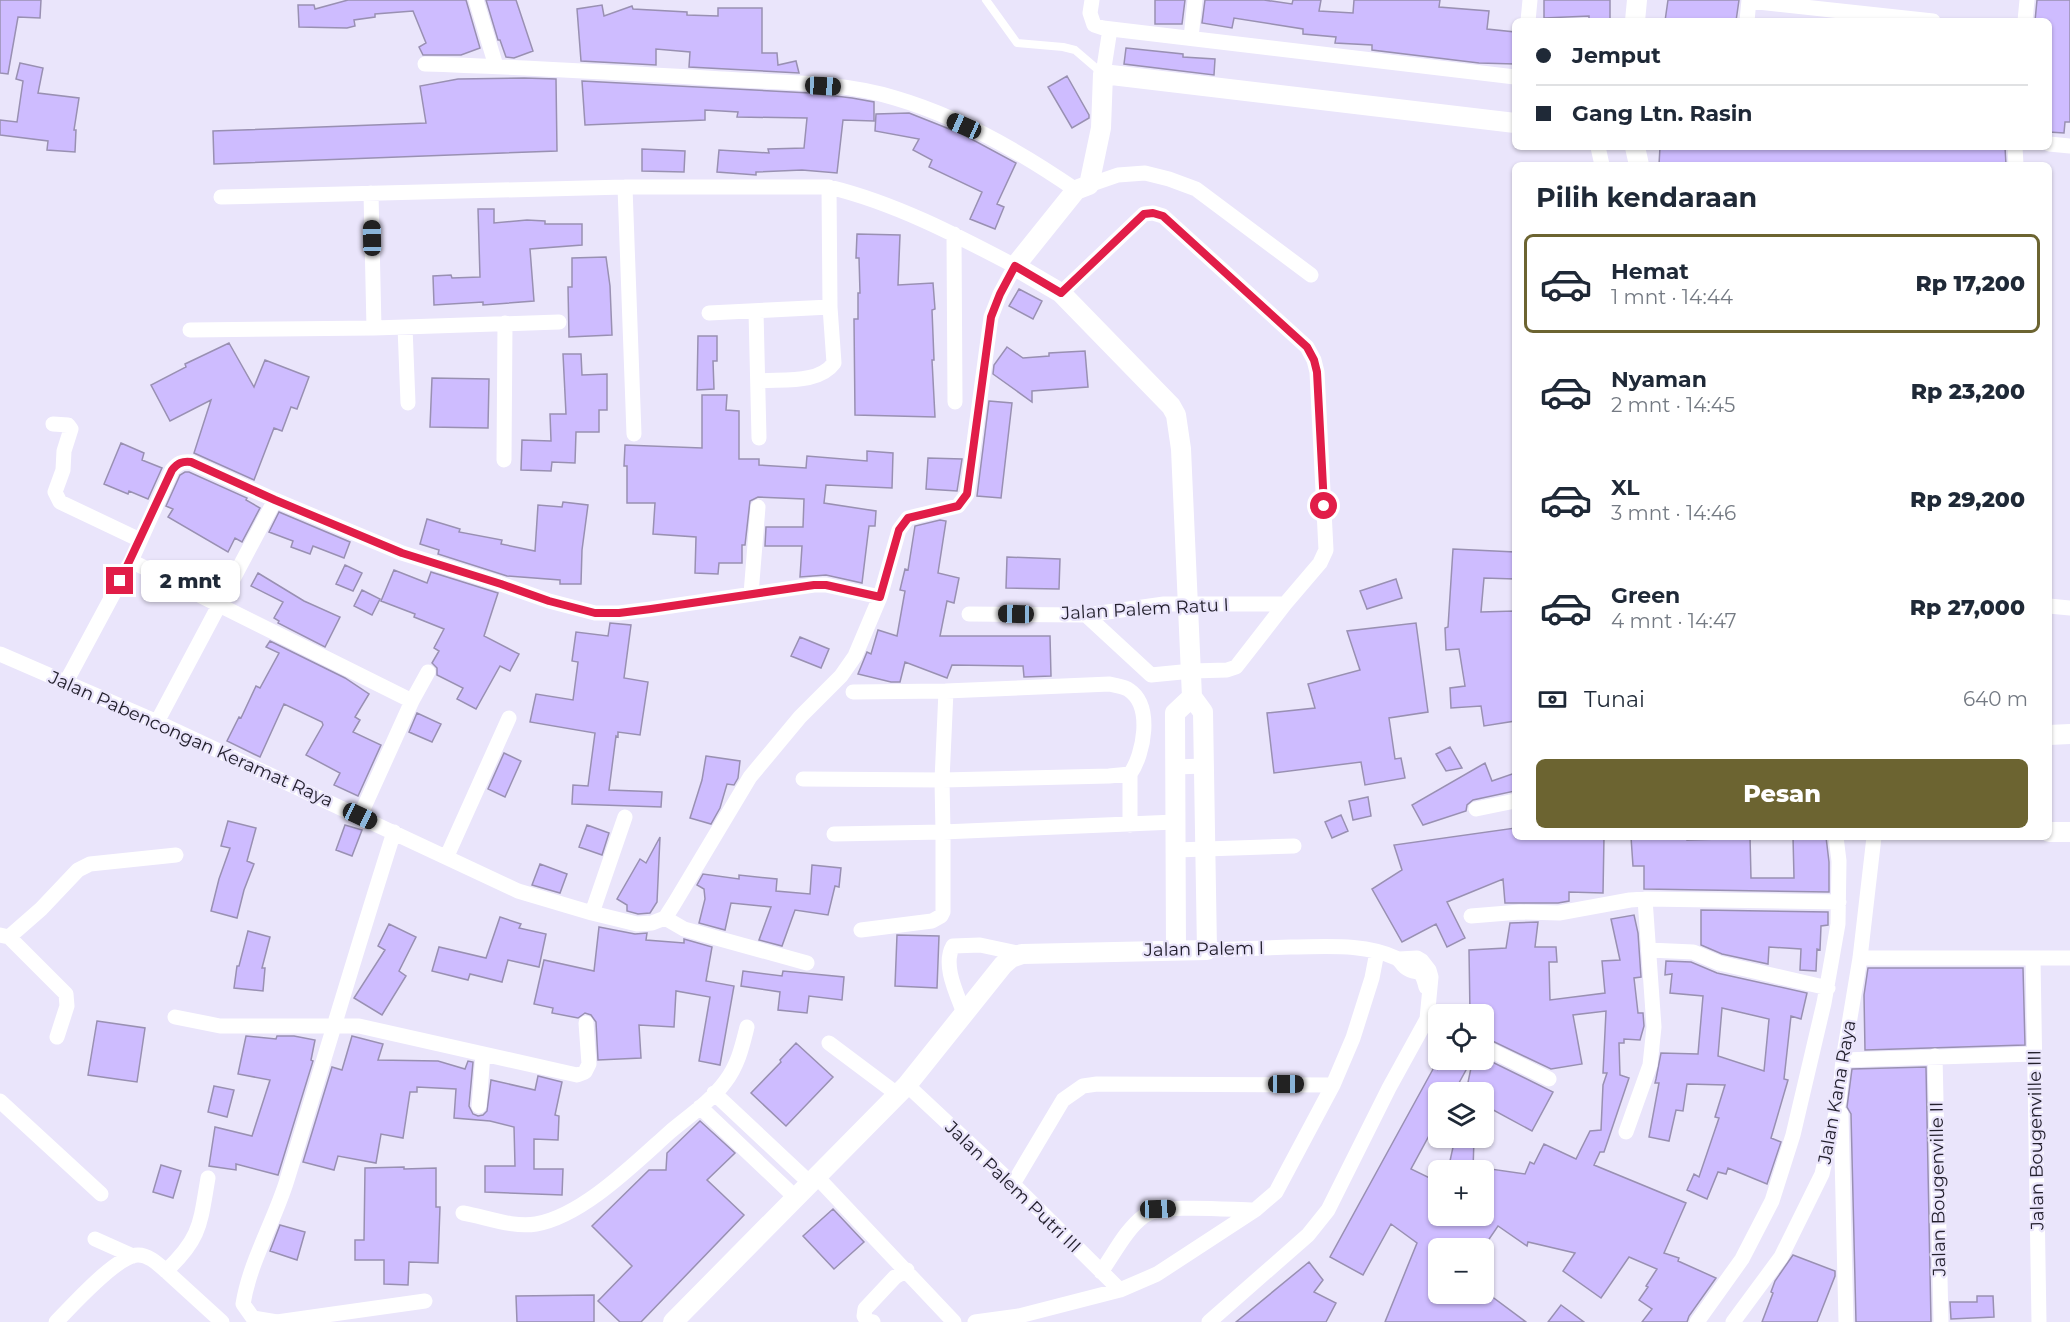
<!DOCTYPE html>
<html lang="id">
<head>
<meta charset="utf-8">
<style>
	:root { --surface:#fff; --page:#f6f6f7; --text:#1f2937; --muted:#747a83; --line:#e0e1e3; --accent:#6c6431 }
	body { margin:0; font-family:Montserrat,sans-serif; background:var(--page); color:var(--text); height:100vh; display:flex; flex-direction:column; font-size:22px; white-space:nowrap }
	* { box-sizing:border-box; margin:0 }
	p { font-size:20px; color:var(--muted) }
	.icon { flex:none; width:33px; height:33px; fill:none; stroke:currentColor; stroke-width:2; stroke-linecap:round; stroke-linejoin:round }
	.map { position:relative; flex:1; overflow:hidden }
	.panel { position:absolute; left:1512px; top:162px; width:540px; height:678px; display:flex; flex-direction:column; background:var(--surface); border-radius:9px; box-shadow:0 2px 4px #0004 }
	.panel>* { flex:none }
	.hud { position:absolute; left:1512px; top:18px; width:540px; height:132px; border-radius:9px; box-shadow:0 2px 4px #0004; display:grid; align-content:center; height:132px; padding:0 24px; background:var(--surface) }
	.buttons { position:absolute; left:1428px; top:1004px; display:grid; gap:12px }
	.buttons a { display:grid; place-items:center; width:66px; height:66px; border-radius:9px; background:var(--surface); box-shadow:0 2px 4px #0004; font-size:30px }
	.end { position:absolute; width:27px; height:27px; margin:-14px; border:8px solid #e11d48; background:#fff; box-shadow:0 0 0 3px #fff }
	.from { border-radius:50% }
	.bubble { position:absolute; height:42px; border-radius:9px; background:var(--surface); box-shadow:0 2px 4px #0004; font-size:20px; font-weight:800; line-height:42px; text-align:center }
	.car { position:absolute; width:18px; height:36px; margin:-18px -9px; border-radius:8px; box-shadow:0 0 4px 2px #0007; background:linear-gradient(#222 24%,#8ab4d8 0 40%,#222 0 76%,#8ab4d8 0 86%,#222 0) }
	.hud b { display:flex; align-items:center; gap:21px; height:57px; font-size:22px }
	.hud b+b { border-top:2px solid var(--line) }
	.hud i { width:15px; height:15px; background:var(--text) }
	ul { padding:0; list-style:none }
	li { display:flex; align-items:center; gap:18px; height:99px; margin:0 12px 9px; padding:0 12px; border:3px solid transparent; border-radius:9px }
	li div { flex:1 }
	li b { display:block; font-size:22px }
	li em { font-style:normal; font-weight:800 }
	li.active { border-color:var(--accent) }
	li>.icon { width:54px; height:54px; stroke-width:1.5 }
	h2 { padding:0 24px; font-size:27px; line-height:72px }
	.pay { display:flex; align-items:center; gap:15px; height:66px; padding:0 24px; font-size:22px }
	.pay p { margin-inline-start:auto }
	.cta { display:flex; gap:12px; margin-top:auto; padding:12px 24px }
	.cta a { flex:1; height:69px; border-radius:9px; background:var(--accent); color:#fff; font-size:24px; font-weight:800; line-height:69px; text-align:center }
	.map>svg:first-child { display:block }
	.building { fill:#cebcff; stroke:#9990b2; stroke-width:1.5; fill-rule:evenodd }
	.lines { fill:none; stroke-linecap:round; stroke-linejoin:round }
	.service { stroke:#fff; stroke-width:8 }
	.minor { stroke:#fff; stroke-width:15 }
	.tertiary { stroke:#fff; stroke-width:20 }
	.route { stroke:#e11d48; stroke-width:8 }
	.labels { text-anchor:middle; stroke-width:4.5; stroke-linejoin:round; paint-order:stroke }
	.street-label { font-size:18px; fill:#23202d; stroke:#eae5fb }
</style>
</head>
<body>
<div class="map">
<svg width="2070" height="1322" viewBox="0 0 2070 1322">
	<rect width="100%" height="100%" fill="#eae5fb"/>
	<path class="building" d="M0 0H41L40 18 18 17 8 74 0 73Z
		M348 0H466L480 48 461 55H423L419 47 426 43 413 11 375 14V17L354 20 355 26 347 28 299 27 298 5H314L315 9Z
		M486 0H516L533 51 514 58 506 57 500 40H498Z
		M1155 0H1185L1182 24H1155Z
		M1205 0H1264L1292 4 1293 0H1321L1319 11 1353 13 1354 0H1440L1439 7 1489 11 1487 29 1515 32V64L1479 63 1372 50V45L1335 43 1336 37 1303 34V29L1234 18 1232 28 1202 23Z
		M1544 0H1610V21H1589V16L1544 18Z
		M1668 0H1739L1736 21H1665Z
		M2037 0H2070V122H2065L2064 133 2049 132V21H2035Z
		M602 5 604 16 632 6 633 9 687 12V15L718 16V8H762V53H777L778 65 796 61 799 73 689 67 690 52 656 49V65L581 61 577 9Z
		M1126 48 1183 54V57L1215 59 1214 75 1124 64Z
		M20 63 43 68 38 93 79 98 74 130H76L75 152 47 150 48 141 0 135V120L17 122 23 81 16 79Z
		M1067 76 1089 115V118L1072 128 1048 87Z
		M524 78 556 79 557 151 214 164 213 131 426 123 420 86 458 79Z
		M582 81 810 93 852 98 874 102V121L843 120 837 173 802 170 756 172V175L717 172 719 150 769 153 768 149 804 148 807 118 737 117 738 112 705 110V120L585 125Z
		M909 113 962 134 1016 163 997 204 1004 207 995 229 970 219 982 192 929 167 932 160 913 150 919 139 875 131 876 114Z
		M1660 147H2005L2006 165H1659Z
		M642 149 685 151 684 172 642 171Z
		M478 209H494V223L527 220 545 221V224H582V245L530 249 534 301 483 305V302L434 305 433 276 451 275 452 278 480 277Z
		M857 234 900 235 898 285 933 283 935 309 932 310 934 360H932L935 417 855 415 854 319H858V293H860L859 258H856Z
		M606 257 610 286 612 335 569 337 568 287H572V258Z
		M1019 289 1042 301 1033 319 1009 306Z
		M698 336H717V361H713L714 389 697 390Z
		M229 343 254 387 265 360 309 377 297 409 291 407 282 431 274 428 254 480 194 453 211 400 170 421 151 385 186 367 185 364Z
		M1007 347 1023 358 1049 356V353L1085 351 1088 387 1032 391V402L993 374 994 365Z
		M563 354H581L582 375 607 374V410H599V432H576L575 463 552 462 551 471 521 470 522 440 551 441 550 414H566Z
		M432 378 489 379 488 428 430 427Z
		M702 395H727L726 410 739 411V459H759V465L806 468 807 456 867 461V451L893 453 892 488 826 485 824 503 876 511 875 526H869L862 583 826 575 800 577 802 546H765L766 527H803L804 499 758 497 750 501 745 545H742V563H719L718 574 695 573 696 537 653 534 655 503H627V466H624L625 445 702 448Z
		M989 401 1012 403 1001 498 977 496Z
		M121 443 144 453 142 460 162 468 148 499 129 491 128 494 104 484Z
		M928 458 962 459 957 491 926 489Z
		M185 472H189L247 498 246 500 260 508 242 542 235 538 228 552 168 517 173 509 166 506 180 475Z
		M563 502 588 505 582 550 581 584H560V580L507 576 438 554 439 550 420 544 427 519 460 529 459 532 502 540 501 544 535 551 538 505 562 507Z
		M279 512 350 542 344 558 313 546 310 554 291 547 293 541 269 532Z
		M940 520 946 521 938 573 959 578 954 603 947 601 940 636H1050L1051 676 1024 677 1023 666 952 665 947 678 905 662 900 682H891L858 674 867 652 871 654 878 630 897 636 905 591 900 590 905 569 908 570 915 526Z
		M1453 549 1515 552V579L1484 578 1481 612 1515 611V721L1484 726 1481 706 1451 708 1450 688 1465 686 1459 649 1446 650 1445 628 1448 627Z
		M1007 557 1060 559 1059 589 1006 588Z
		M345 565 362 573 353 591 336 584Z
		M394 570 427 583 431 572 498 593 484 636 519 654 510 671 500 666 476 709 457 699 463 688 437 675V668L432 663 439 651 434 648 444 629 414 617 415 614 381 601Z
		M258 573 304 601 340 617 325 647 278 623 279 621 274 618 283 602 251 586Z
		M1396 579 1402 598 1367 609 1360 591Z
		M362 590 380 599 372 615 354 606Z
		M610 623 631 625 624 678 648 682 640 735 618 732V737L616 736 609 790 662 792 661 807 572 804 573 785 588 786 595 733 530 722 536 694 573 700 578 662 572 661 576 632 608 636Z
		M1416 623 1428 712 1389 718 1395 759 1401 758 1405 778 1365 785 1361 762 1274 773 1267 713 1315 708 1308 684 1360 670 1347 631Z
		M800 637 829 649 821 668 791 656Z
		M270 641 345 678 369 694 355 717 360 720 353 732 381 745 358 796 334 785 340 773 306 755 323 725 322 722 284 704 260 757 227 741 239 717 241 718 256 686 260 688 279 653 266 647Z
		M417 713 441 724 432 742 409 732Z
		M1450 747 1462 768 1446 771 1436 754Z
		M504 753 521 761 505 797 488 789Z
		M706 756 740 761 738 778 734 785 727 784 720 808 711 824 690 818 702 780Z
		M1485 763 1492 781 1515 773V791L1473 800 1467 805 1466 811 1423 825 1412 805Z
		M1368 797 1371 816 1353 820 1349 801Z
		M1341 815 1348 831 1332 838 1325 822Z
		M228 821 256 828 247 861 254 864 244 890 237 918 211 911 219 879 230 848 221 846Z
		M345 825 362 830 352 856 336 850Z
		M587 825 609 833 602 855 579 847Z
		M1515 828V837H1604L1603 893 1569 892V901L1558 903H1505L1503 879 1447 902 1465 938 1447 947 1436 924 1402 942 1372 889 1402 870 1394 845Z
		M660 837 657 902 650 913 638 914 627 911V905L617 899 640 859 646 863Z
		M1631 837H1687V840L1720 839V837H1750L1751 878H1794L1793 837H1826L1829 862V892L1644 889V866H1633Z
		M540 864 567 874 560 893 532 885Z
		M812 865 841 868 839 887 835 886 828 915 795 910 782 946 759 940 771 907 731 903 725 930 699 923 705 899 704 889 697 885 703 874 739 879V875L777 879 776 891 810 894Z
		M1701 910 1828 912V925L1821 926 1820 950 1817 949 1816 971 1800 970 1801 949 1769 947 1768 964 1722 954 1701 945Z
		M1634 915 1638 933 1641 977 1634 978 1638 1013H1643L1644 1026 1640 1040 1624 1039V1043H1619L1620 1075 1629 1078 1604 1152H1600L1594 1165 1686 1203 1664 1253 1679 1258 1678 1261 1716 1278 1689 1316 1687 1322H1642L1652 1309 1639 1300 1648 1287 1646 1286 1657 1269 1629 1257 1601 1298 1563 1271 1575 1253 1528 1242 1527 1246 1498 1226 1483 1248H1438V1293H1487L1526 1322H1385L1417 1243 1391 1224 1363 1275 1330 1257 1438 1060V1068L1443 1059H1472L1454 1092H1438V1119L1411 1169 1438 1182V1215H1484V1168L1525 1174 1530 1162 1534 1164 1544 1144 1576 1159 1590 1131 1601 1130 1603 1085 1607 1073H1603L1606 1011 1573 1015 1582 1064 1551 1069 1484 1037V1014H1470L1469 950 1506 948 1510 923 1538 922 1535 947H1556L1557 962H1549L1550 1000 1605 993 1602 961 1620 960 1611 919Z
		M500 917 521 924 519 928 546 934 539 967 508 960 502 982 470 974 468 980 432 971 439 947 486 958Z
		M389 924 416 937 399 971 406 976 382 1015 354 998 385 950 378 946Z
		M599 927 635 934 647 933 646 940 684 943V939L712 947 706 981 734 986 720 1065 699 1061 710 997 676 991 674 1027 639 1025 641 1058 598 1060 596 1022 591 1015 585 1013 578 1018 552 1013 553 1008 534 1004 544 960 594 971Z
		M248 931 270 937 262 968H265L263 991 234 988 237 966H239Z
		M897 935 939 936 937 988 895 986Z
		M1666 961 1691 962 1717 973 1807 993 1801 1019 1791 1016 1784 1079 1788 1080 1771 1138 1781 1142 1767 1184 1728 1168 1726 1174 1718 1172 1707 1199 1687 1190 1694 1174 1699 1177 1719 1118 1715 1117 1725 1085 1687 1084 1683 1111 1676 1110 1669 1141 1649 1137 1659 1083H1655L1656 1079 1661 1053 1698 1054 1703 996 1670 993 1672 974 1665 975ZM1722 1008 1769 1019 1764 1071 1718 1056Z
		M1868 968H2023L2025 1045 1865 1050 1864 995Z
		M743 971 782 976 783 971 844 977 842 1000 809 996 807 1013 778 1010 780 992 741 986Z
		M97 1021 145 1028 137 1082 88 1075Z
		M246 1036 276 1039 277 1036H294L315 1040 311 1060 313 1061 278 1175 236 1164V1170L209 1166 215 1127 252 1136 270 1080 238 1074Z
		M352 1036 383 1044 378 1060 438 1061 465 1069 468 1061 473 1062 469 1106 473 1114 478 1116 483 1115 487 1111 491 1080 535 1090 538 1076 562 1082 555 1115 559 1116 558 1140 534 1139V1169H563L562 1195 485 1192V1166H515L514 1127 490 1121 454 1118 456 1089 417 1087V1092H410L403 1138 381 1134 376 1163 338 1156 334 1170 303 1162 332 1067 342 1070Z
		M796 1043 833 1077 786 1126 751 1093 781 1062 780 1060Z
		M1484 1058 1553 1092 1532 1131 1484 1105V1092H1466L1472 1063 1474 1059Z
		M1926 1067 1931 1322H1856L1851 1114 1847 1107 1852 1069Z
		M214 1086 234 1090 227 1117 208 1112Z
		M700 1121 735 1153 707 1180 744 1215 641 1322H620L598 1301 632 1266 592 1226 649 1170H666L667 1153Z
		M1455 1138 1474 1139 1473 1170H1448Z
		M161 1165 181 1171 173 1198 153 1192Z
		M404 1167V1169L436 1168V1207H440L438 1263 409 1262 408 1285 384 1284V1260H355V1240H364L365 1168Z
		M833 1209 864 1242 834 1269 803 1236Z
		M280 1225 305 1232 297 1260 270 1251Z
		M1793 1255 1835 1271V1276L1817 1322H1762L1773 1293 1771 1292 1775 1281Z
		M1309 1262 1323 1280 1314 1292 1336 1303 1326 1322H1236Z
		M594 1295V1322H517L516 1296Z
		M1977 1296H1993L1994 1317 1951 1319 1950 1302H1977Z
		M1561 1305 1584 1322H1548Z"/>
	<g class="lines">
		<path class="service" d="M986 0 1017 43 1063 47 1075 50 1103 74"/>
		<path class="minor" d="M476 0 496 66
			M1092 0 1090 13 1094 25 1103 28 1515 77
			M1749 1 1933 21
			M1528 21 1530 0
			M1747 21 1749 0
			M2025 21 2027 0
			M1191 38 1195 0
			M425 64C525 67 624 73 724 79 781 83 841 81 895 98 960 117 1021 152 1076 190
			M1103 74 1110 29
			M2049 144 2070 146
			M1598 147 1602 165
			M2015 147 2016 165
			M1089 185 1118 175 1145 173 1169 179 1196 189 1311 275
			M625 187 634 434
			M371 193 374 328
			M954 234 955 402
			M1061 293 1144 214 1153 213 1163 216 1307 347 1314 360 1317 372 1326 550 1320 563 1285 604 1236 667 1227 670 1192 671 1151 675 1086 615
			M756 311 759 438
			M709 313 830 307
			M405 327 408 403
			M190 330 374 328 559 322
			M759 381C783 379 819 384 834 363L830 307 829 187
			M53 424 68 425 71 429 64 451 63 470 55 492 60 502 140 540
			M504 460 505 323
			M131 561 412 701
			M751 594 758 507
			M2049 606 2070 608
			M969 614 1086 615 1164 604H1285
			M0 654 157 722 518 891 592 913 637 924 652 923 665 918 674 904 750 777 800 717 841 676 855 656 880 597 899 530 908 518 958 506 967 494 991 317 1000 294 1015 266C956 235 895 203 829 187H625L221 197
			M66 682 131 561 172 470C178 463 182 461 191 462L275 500 402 553 501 584 549 601 595 613H619L651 609 814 585H826L880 597
			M157 722 275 500
			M1175 767 1204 766
			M1130 774V825
			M803 779 942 780 1109 776 1130 774C1144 754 1153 706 1129 690 1124 686 1116 686 1110 684L946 691
			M1476 809 1515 801
			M360 816 412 701 428 672
			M394 832C357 948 323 1064 287 1180 274 1222 250 1261 243 1304L253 1318 277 1322 425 1301
			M834 834 943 832 942 780 946 691 853 692
			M1176 850 1294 846
			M447 856 509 718
			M592 913 625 817
			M1471 916 1520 912 1559 913 1630 900 1645 899 1839 902
			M665 918 684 929 807 963
			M861 930 932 921 941 916 943 912V832L1175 822
			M0 935 9 937 66 994 67 1006 57 1037
			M9 937 41 909 78 870 90 864 176 855
			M1207 950C1235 949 1263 948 1290 947 1325 947 1364 943 1396 958 1401 960 1401 964 1405 967 1418 977 1420 964 1426 987
			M1649 950 1693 952 1719 963 1828 988
			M1860 958H2070
			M2033 958 2039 1322
			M964 1013C957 994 942 965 953 946L980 945 1022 954
			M175 1017 220 1026H359L577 1075 585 1072 589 1064 586 1023
			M829 1043 897 1094
			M1484 1047 1549 1079
			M1935 1056 1941 1322
			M1843 1060 2035 1054
			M907 1085 1013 1184 1120 1290
			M714 1093 810 1183
			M0 1101 101 1194
			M479 1106 483 1054
			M700 1107 796 1198
			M1841 1114 1846 1322
			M1626 1132 1650 1065 1654 1027 1645 899
			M817 1177 954 1322
			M1013 1184 1063 1100 1083 1086 1097 1084 1333 1085
			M463 1213C486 1217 513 1228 536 1224 583 1216 636 1162 671 1131 689 1116 711 1101 725 1082 738 1065 742 1047 747 1027
			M95 1239 133 1256
			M166 1271 222 1322
			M1101 1272C1114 1254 1126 1229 1144 1216 1161 1203 1231 1210 1255 1210
			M56 1322C72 1306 117 1255 138 1255 149 1255 158 1264 166 1271 201 1238 200 1224 208 1178
			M873 1322 867 1321 864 1316 865 1309 895 1277 907 1270
			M975 1322 1019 1316 1120 1290 1157 1274 1255 1210 1276 1192 1333 1085 1353 1038 1372 978 1377 952
			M1209 1322 1308 1235 1328 1210 1389 1088 1427 1019 1431 977 1429 970 1422 961 1417 958 1399 959
			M1697 1322 1742 1259 1772 1201 1793 1135 1824 1003 1838 924 1839 861 1836 837
			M1733 1322 1781 1257 1822 1174 1839 1100 1843 1060 1860 958 1874 837"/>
		<path class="tertiary" d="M1635 21 1637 0
			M1635 147 1639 165
			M1192 697 1181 449 1176 415 1171 406 1061 293 1015 266 1076 190 1089 185 1101 128 1103 74 1515 123
			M2049 735 2070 734
			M2049 832H2070
			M673 1322 907 1085 1003 965 1011 958 1022 954 1207 950 1203 712 1192 697 1175 713 1176 950"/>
	</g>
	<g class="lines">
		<path class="route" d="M120 581 172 470C178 463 182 461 191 462L275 500 402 553 501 584 549 601 595 613H619L651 609 814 585H826L880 597 899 530 908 518 958 506 967 494 991 317 1000 294 1015 266 1061 293 1144 214 1153 213 1163 216 1307 347 1314 360 1317 372 1324 506"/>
	</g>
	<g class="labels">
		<g class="street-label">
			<text transform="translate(1145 609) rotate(-3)" y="6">Jalan Palem Ratu I</text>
			<text transform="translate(191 739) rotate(24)" y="6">Jalan Pabencongan Keramat Raya</text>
			<text transform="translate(1204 949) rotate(-1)" y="6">Jalan Palem I</text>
			<text transform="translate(1837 1092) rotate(-80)" y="6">Jalan Kana Raya</text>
			<text transform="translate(2036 1140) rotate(-91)" y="6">Jalan Bougenville III</text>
			<text transform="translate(1013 1187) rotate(44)" y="6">Jalan Palem Putri III</text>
			<text transform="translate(1938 1189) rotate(-91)" y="6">Jalan Bougenville II</text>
		</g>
	</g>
</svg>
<div class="buttons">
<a><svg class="icon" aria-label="locate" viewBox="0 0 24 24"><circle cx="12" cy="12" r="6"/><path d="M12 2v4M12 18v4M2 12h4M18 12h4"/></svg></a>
<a><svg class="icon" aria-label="layers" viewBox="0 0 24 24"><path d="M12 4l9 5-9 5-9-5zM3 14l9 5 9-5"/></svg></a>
<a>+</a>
<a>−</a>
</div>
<i class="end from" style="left:1324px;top:506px"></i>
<i class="end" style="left:120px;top:581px"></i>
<div class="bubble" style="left:141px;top:560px;width:99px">2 mnt</div>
<i class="car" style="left:823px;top:86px;rotate:93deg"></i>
<i class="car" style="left:964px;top:126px;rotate:294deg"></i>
<i class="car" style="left:372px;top:238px;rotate:359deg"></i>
<i class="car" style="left:1016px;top:614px;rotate:271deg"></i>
<i class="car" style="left:360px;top:816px;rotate:115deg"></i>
<i class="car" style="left:1286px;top:1084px;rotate:90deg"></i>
<i class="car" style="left:1158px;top:1209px;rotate:88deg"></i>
<div class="hud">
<b><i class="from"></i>Jemput</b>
<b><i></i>Gang Ltn. Rasin</b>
</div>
<section class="panel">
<h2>Pilih kendaraan</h2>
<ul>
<li class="active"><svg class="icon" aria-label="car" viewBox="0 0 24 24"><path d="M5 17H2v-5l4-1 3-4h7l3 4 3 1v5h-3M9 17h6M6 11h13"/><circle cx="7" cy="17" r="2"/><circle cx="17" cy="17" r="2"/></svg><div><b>Hemat</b><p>1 mnt · 14:44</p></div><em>Rp 17,200</em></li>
<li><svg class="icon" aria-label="car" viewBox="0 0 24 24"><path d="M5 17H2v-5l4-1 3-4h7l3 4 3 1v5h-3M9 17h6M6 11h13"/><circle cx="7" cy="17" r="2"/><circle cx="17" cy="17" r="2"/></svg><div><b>Nyaman</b><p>2 mnt · 14:45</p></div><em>Rp 23,200</em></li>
<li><svg class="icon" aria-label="car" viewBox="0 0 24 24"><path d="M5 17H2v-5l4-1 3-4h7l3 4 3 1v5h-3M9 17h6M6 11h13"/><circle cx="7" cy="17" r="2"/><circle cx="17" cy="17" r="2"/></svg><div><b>XL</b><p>3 mnt · 14:46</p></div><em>Rp 29,200</em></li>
<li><svg class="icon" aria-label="car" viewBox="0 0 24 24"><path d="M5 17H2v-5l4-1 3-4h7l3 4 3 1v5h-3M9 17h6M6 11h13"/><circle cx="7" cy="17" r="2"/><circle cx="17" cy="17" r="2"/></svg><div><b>Green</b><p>4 mnt · 14:47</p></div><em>Rp 27,000</em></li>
</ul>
<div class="pay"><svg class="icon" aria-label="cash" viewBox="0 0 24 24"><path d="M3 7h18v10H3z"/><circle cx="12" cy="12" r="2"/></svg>Tunai<p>640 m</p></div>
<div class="cta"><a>Pesan</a></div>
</section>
</div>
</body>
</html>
